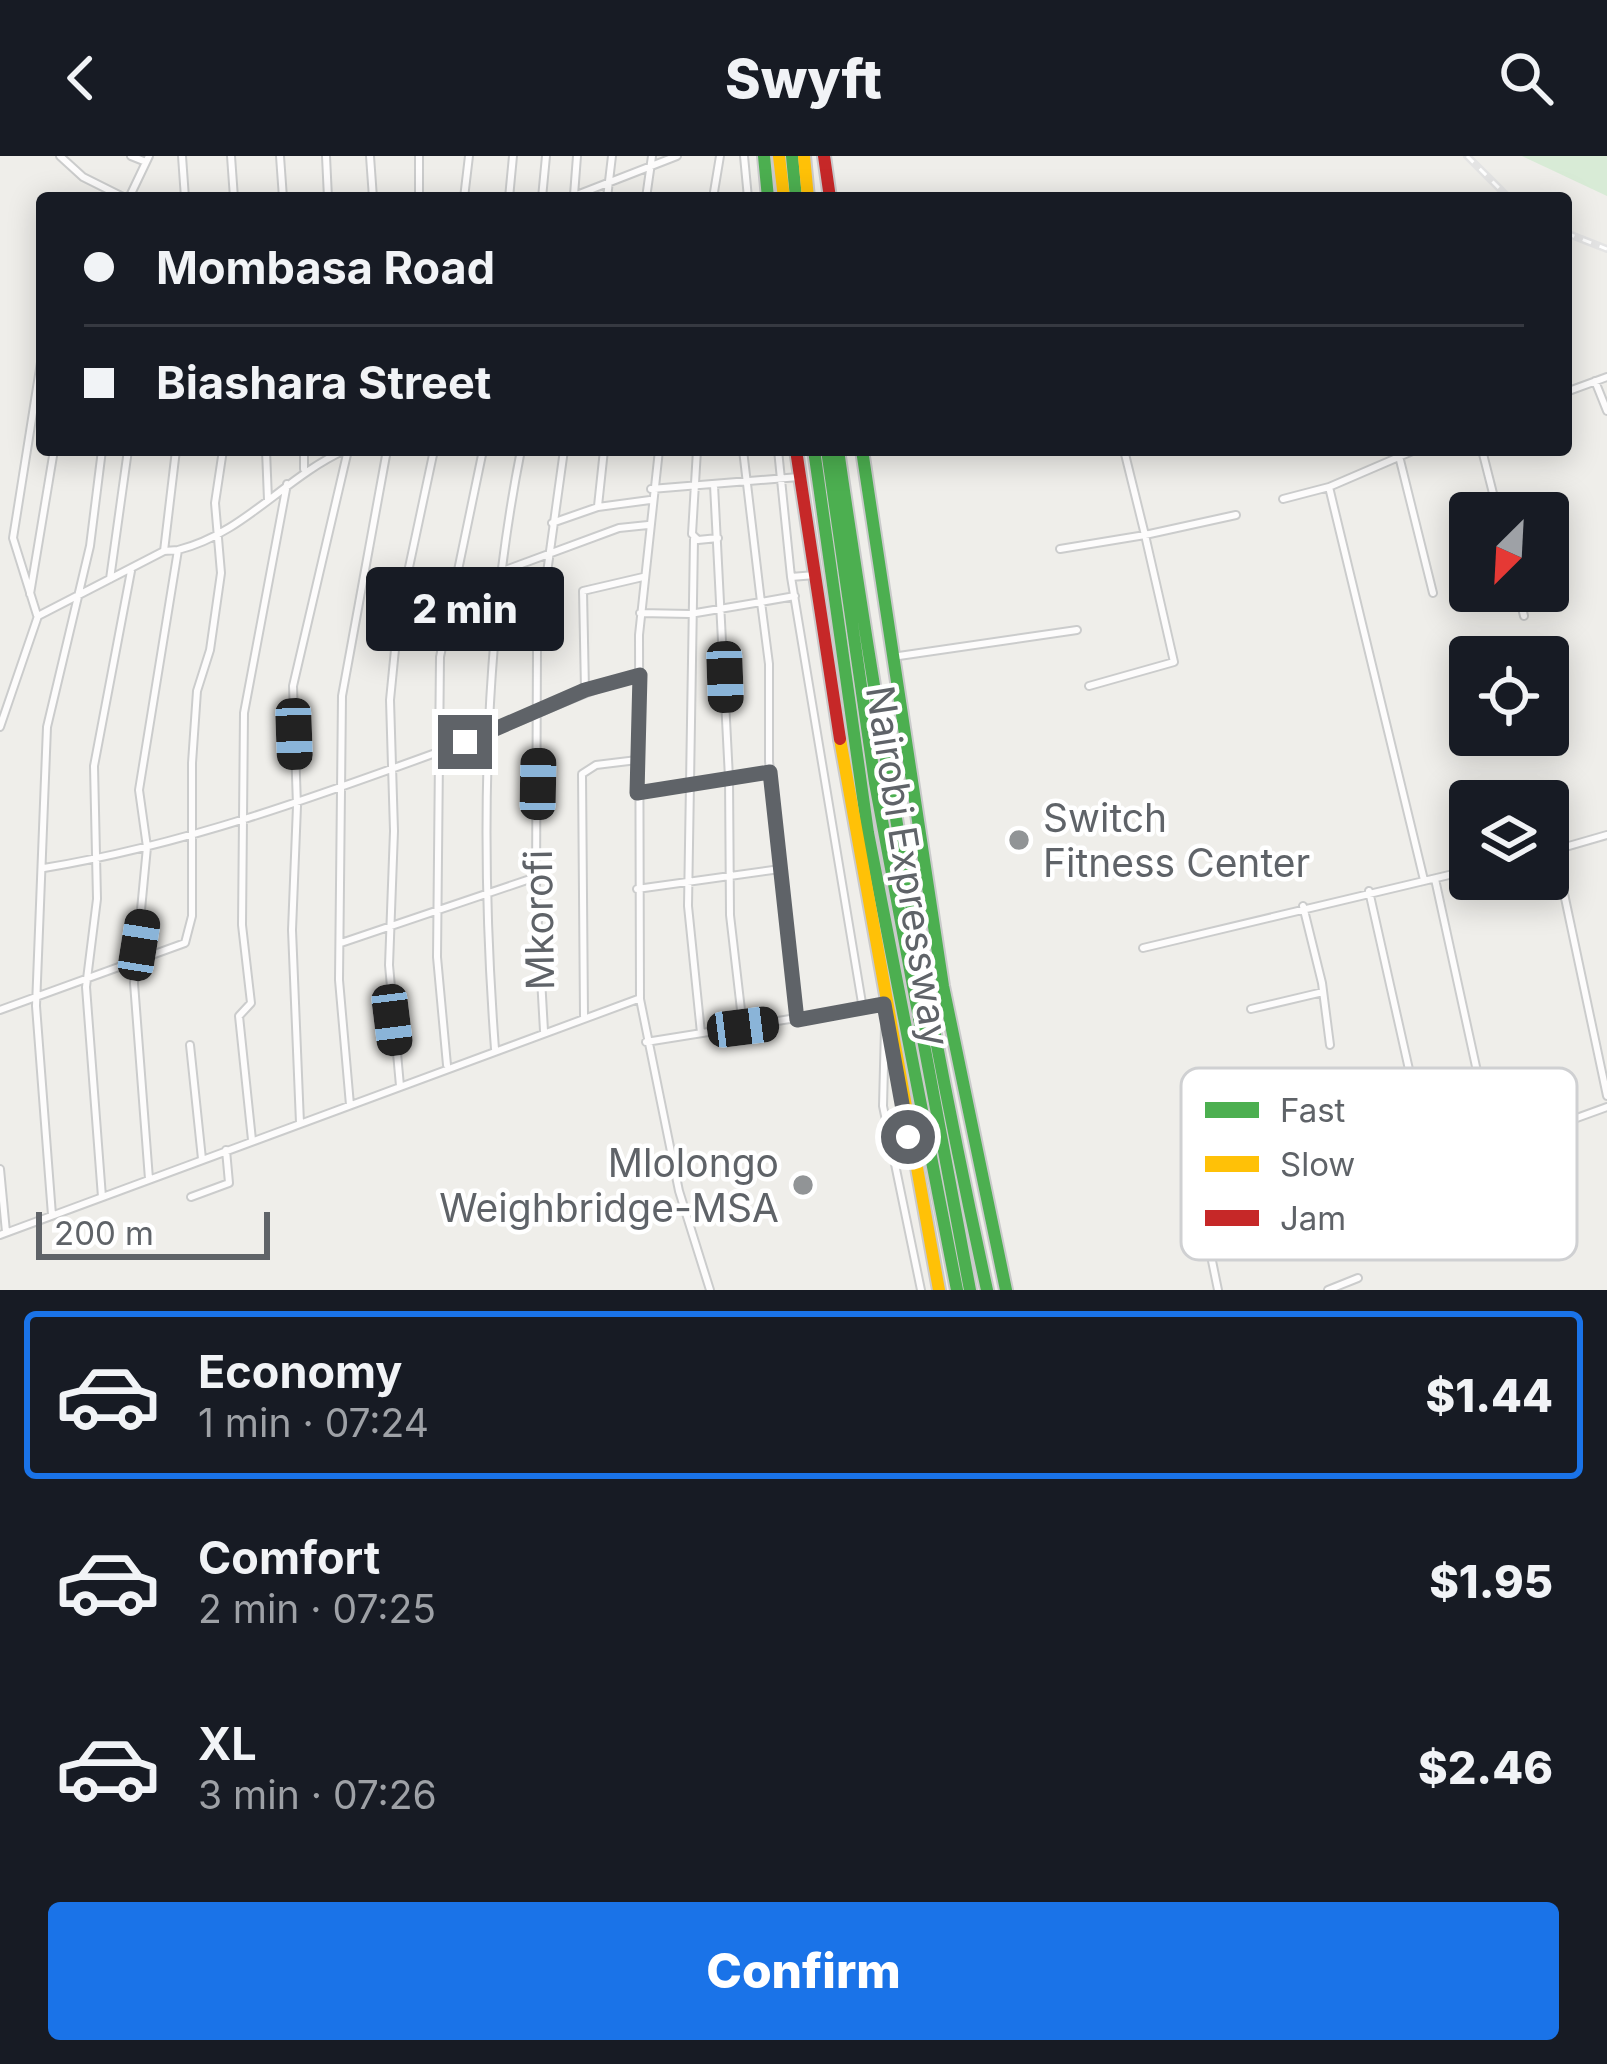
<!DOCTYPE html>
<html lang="en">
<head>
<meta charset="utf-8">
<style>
	:root { --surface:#171b24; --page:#20242c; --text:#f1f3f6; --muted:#9ea1a6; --line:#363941; --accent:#1a73e8 }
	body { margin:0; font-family:Inter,sans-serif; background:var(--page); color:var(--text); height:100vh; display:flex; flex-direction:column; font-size:45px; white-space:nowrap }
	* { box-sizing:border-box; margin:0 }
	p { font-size:39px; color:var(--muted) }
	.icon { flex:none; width:66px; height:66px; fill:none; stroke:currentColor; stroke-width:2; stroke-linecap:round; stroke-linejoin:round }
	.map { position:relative; height:1134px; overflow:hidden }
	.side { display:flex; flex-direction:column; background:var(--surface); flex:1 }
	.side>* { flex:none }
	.top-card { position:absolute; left:36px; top:36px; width:1536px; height:264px; border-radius:12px; box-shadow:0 6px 30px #0003; display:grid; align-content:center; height:264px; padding:0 48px; background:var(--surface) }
	.needle { width:78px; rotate:204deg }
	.fabs { position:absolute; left:1449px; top:336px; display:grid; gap:24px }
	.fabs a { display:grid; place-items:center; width:120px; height:120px; border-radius:12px; background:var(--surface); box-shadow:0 6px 30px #0003; font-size:60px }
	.scale { position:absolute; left:36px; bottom:30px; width:234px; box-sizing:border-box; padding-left:12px; border:6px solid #5f6368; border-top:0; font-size:33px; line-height:42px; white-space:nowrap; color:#5f6368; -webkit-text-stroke:9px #fff; paint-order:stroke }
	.end { position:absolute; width:54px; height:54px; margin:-27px; border:15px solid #5f6368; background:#fff; box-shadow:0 0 0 6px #fff }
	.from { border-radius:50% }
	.bubble { position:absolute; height:84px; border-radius:12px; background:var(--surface); box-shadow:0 6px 30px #0003; font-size:39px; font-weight:800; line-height:84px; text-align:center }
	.car { position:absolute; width:36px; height:72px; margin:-36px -18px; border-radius:15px; box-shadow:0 0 9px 3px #0007; background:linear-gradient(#222 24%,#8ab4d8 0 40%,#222 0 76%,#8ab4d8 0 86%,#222 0) }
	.top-card b { display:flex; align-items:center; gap:42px; height:114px; font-size:45px }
	.top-card b+b { border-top:3px solid var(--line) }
	.top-card i { width:30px; height:30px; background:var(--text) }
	ul { padding:21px 0 0; list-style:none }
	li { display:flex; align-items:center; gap:36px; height:168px; margin:0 24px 18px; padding:0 24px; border:6px solid transparent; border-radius:12px }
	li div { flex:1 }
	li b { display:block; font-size:45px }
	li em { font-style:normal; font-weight:800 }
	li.active { border-color:var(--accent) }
	li>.icon { width:108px; height:108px; stroke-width:1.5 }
	.action { display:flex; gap:24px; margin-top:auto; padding:24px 48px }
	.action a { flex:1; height:138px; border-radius:12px; background:var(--accent); color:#fff; font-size:48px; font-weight:800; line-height:138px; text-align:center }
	header { display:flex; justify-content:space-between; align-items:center; height:156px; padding:0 48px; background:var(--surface); font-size:54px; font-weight:800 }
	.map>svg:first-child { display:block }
	.green { fill:#d8ebd6 }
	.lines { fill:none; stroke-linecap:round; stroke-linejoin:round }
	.street-casing { stroke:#cbcccc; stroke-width:10 }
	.fast-casing { stroke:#cacacb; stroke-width:16 }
	.slow-casing { stroke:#cacacb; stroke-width:16 }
	.jam-casing { stroke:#cacacb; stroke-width:16 }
	.street { stroke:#fdfcfc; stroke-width:6 }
	.fast { stroke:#4caf50; stroke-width:12 }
	.slow { stroke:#ffc107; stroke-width:12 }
	.jam { stroke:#c62828; stroke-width:12 }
	.rail-casing { stroke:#e4e4e4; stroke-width:8 }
	.rail { stroke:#fff; stroke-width:3; stroke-dasharray:9; stroke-linecap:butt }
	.route { stroke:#5f6368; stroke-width:15 }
	.poi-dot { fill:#919496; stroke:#fff; stroke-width:4.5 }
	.labels { text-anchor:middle; stroke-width:9; stroke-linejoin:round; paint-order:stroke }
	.poi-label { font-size:39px; fill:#5f6368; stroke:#fff; text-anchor:start }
	.street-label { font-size:39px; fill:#5f6368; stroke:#fff }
	.key { fill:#fff; stroke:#cfd0d2; stroke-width:3 }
	.key-label { font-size:33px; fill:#5f6368 }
</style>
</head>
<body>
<header><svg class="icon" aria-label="back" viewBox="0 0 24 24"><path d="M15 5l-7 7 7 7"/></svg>Swyft<svg class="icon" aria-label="search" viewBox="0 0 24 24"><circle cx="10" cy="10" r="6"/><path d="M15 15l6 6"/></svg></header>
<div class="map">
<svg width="1607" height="1134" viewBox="0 0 1607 1134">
	<rect width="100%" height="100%" fill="#efeeea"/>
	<path class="green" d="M1522 0H1607V40Z"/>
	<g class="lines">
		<defs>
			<path id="street" d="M60 0 83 21 125 42
				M131 0 146 6
				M182 0 185 42
				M231 0 234 42
				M280 0 283 42
				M326 0 328 42
				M370 0 373 42
				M419 0V42
				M744 0 748 42
				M574 39 577 0
				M129 42 149 0
				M464 42 469 0
				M509 42 513 0
				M542 42 546 0
				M569 42 677 0
				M607 42 612 0
				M646 42 652 0
				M713 42 720 0
				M1595 225 1607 255
				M1566 236 1607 221
				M266 294 268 344
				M304 294V313
				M659 294 639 479 640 843 679 1035 710 1134
				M697 294 692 378 698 384 718 382
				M743 294 761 446 795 440
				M778 294 791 421 863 853
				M1482 294 1498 357
				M1399 300 1433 437
				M714 329 729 622 730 759 743 871
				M1329 331 1415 294
				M651 333 799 321
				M1283 343 1329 331 1424 724
				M598 350 604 294
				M552 367 598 351 650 344
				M694 383 688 750 701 877
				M1060 393 1145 379 1124 294
				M164 395 176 294
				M791 421 815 419
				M110 423 128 294
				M454 433 619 372 648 369
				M1518 435 1524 460
				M30 438 54 294
				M640 457 690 458 761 446 769 508V605L797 864
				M37 459 13 382 42 200
				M892 501 1077 474
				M1089 530 1174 506 1145 379 1236 359
				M585 534 583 435 643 421
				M0 571 38 460 164 395 178 394
				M638 637 770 616
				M1555 695 1607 940
				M1548 696 1607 679
				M44 712C196 687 339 632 485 579 537 559 585 534 640 519
				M1435 723 1494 993
				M637 733 780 713
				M1369 735 1432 1016
				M1303 750 1322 827 1330 889
				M341 787 536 721
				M1143 792 1470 714
				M1251 853 1323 836
				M0 854 185 787 192 760V607L197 535 210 494 221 417 215 347 223 294
				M584 860 582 618 596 609 637 604
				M885 871 883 950 921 1134
				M544 875 536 734 537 489 564 294
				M646 886 884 848
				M190 889 202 1003
				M495 893C480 694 482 490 521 294
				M447 909 437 801 440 501 483 294
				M400 930 389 809 394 675 390 544 398 463 434 294
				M350 949 339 824 342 540 387 294
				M300 967 292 774 297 650 293 530 348 294
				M252 984 239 860 251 847 242 769 244 557 287 328
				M1194 1005 1416 944
				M0 1013 6 1076
				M149 1023 134 827 147 691 139 634 178 394C243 378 285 321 345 294
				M102 1041 86 831 97 743 94 610 131 415
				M191 1041 229 1027 226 994
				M52 1059 36 850 47 571 90 390 102 294
				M0 1079 638 843
				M1218 1134 1210 1095 1607 951
				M1328 1134 1358 1122"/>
			<path id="fast" d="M764 0 768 42
				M792 0 796 42
				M814 294 868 677 957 1134
				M827 294 875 627 970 1134
				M838 294C879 576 926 856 987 1134
				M862 294 943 830 1006 1134"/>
			<path id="slow" d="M779 0 784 42
				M804 0 808 42
				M840 583 939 1134"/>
			<path id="jam" d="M824 0 830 42
				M796 294 840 583"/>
		</defs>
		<use href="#street" class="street-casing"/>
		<use href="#fast" class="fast-casing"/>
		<use href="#slow" class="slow-casing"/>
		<use href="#jam" class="jam-casing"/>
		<use href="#street" class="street"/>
		<use href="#fast" class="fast"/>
		<use href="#slow" class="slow"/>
		<use href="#jam" class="jam"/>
		<defs>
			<path id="rail" d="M1467 0 1509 42
				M1566 77 1607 93"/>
		</defs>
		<use href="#rail" class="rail-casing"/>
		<use href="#rail" class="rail"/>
	</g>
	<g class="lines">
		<path class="route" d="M465 586 585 534 640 519 637 637 770 616 797 864 884 848 908 981"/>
	</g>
	<g class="poi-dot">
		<circle cx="1019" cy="684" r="12"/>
		<circle cx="803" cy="1029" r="12"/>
	</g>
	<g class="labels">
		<g class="poi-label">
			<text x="1043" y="676">Switch<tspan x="1043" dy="45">Fitness Center</tspan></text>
			<text x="779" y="1021" text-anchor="end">Mlolongo<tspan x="779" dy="45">Weighbridge-MSA</tspan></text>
		</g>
		<g class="street-label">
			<text transform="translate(908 710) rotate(81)" y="14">Nairobi Expressway</text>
			<text transform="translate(539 764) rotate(-91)" y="14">Mkorofi</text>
		</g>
	</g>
	<rect x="1181" y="912" width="396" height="192" rx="18" class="key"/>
	<rect x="1205" y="946" width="54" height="16" fill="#4caf50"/>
	<rect x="1205" y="1000" width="54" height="16" fill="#ffc107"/>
	<rect x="1205" y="1054" width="54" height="16" fill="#c62828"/>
	<g class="key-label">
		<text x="1280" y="966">Fast</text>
		<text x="1280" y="1020">Slow</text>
		<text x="1280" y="1074">Jam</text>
	</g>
</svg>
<div class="fabs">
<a><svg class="needle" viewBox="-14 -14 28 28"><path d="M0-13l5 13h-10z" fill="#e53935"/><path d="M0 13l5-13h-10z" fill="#9ea1a6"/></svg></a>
<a><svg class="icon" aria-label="locate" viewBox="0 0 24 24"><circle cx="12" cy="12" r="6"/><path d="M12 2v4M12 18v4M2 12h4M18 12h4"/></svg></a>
<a><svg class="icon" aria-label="layers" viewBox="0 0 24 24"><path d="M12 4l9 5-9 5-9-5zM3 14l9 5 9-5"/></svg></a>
</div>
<div class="scale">200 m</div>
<i class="end from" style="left:908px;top:981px"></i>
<i class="end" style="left:465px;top:586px"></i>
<div class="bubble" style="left:366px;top:411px;width:198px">2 min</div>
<i class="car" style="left:725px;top:521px;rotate:178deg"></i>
<i class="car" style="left:294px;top:578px;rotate:178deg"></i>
<i class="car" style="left:538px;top:628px;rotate:1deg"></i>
<i class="car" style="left:139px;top:789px;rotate:9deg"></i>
<i class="car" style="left:392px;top:864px;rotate:173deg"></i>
<i class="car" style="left:743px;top:871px;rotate:83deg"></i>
<div class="top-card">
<b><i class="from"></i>Mombasa Road</b>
<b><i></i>Biashara Street</b>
</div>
</div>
<section class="side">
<ul>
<li class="active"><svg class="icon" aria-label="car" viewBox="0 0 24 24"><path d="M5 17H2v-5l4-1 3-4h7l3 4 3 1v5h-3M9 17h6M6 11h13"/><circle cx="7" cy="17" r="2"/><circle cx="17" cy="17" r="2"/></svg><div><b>Economy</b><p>1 min · 07:24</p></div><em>$1.44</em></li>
<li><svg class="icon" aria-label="car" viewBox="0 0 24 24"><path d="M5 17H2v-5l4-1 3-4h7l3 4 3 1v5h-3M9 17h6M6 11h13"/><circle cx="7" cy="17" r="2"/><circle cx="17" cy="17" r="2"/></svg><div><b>Comfort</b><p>2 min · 07:25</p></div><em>$1.95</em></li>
<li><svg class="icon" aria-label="car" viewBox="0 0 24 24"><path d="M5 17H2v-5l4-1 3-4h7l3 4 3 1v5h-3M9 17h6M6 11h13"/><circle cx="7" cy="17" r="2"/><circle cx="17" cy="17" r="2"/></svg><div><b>XL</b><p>3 min · 07:26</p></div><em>$2.46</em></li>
</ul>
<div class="action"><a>Confirm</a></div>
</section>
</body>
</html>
